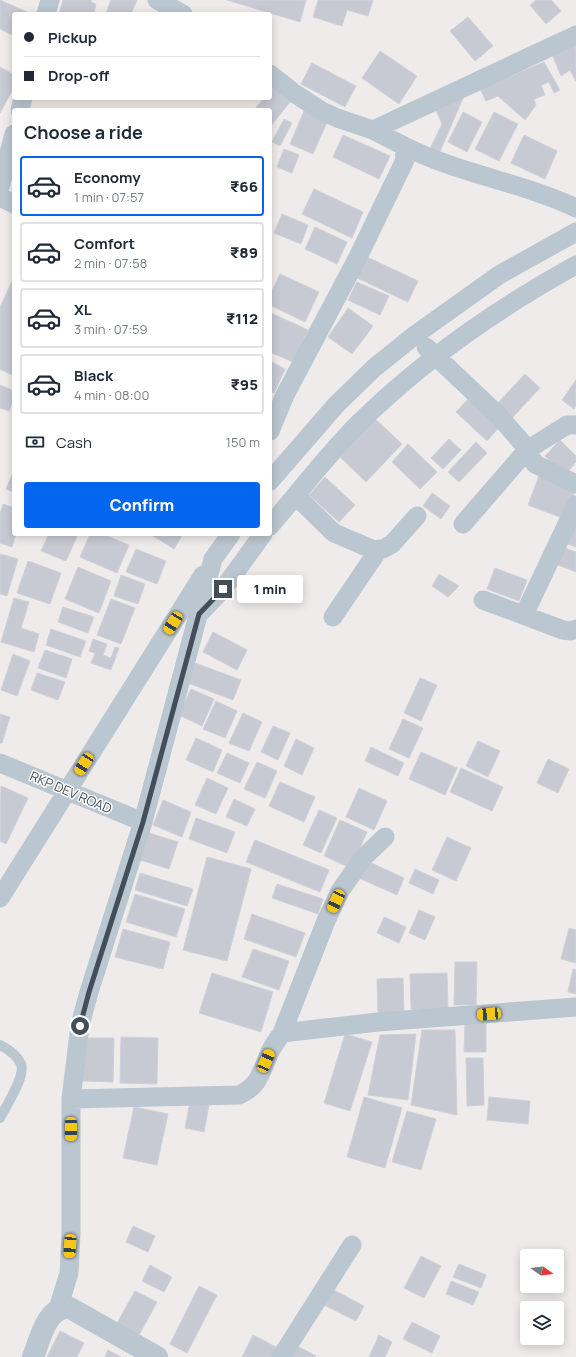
<!DOCTYPE html>
<html lang="en">
<head>
<meta charset="utf-8">
<style>
	:root { --surface:#fff; --page:#f6f6f7; --text:#1f2937; --muted:#747a83; --line:#e0e1e3; --accent:#0465f0 }
	body { margin:0; font-family:Manrope,sans-serif; background:var(--page); color:var(--text); height:100vh; display:flex; flex-direction:column; font-size:15px; white-space:nowrap }
	* { box-sizing:border-box; margin:0 }
	p { font-size:13px; color:var(--muted) }
	.icon { flex:none; width:22px; height:22px; fill:none; stroke:currentColor; stroke-width:2; stroke-linecap:round; stroke-linejoin:round }
	.map { position:relative; flex:1; overflow:hidden }
	.drawer { position:absolute; left:12px; top:108px; width:260px; height:428px; display:flex; flex-direction:column; background:var(--surface); border-radius:4px; box-shadow:0 2px 10px #0003 }
	.drawer>* { flex:none }
	.banner { position:absolute; left:12px; top:12px; width:260px; height:88px; border-radius:4px; box-shadow:0 2px 10px #0003; display:grid; align-content:center; height:88px; padding:0 12px; background:var(--surface) }
	.needle { width:26px; rotate:104deg }
	.controls { position:absolute; left:520px; top:1249px; display:grid; gap:8px }
	.controls a { display:grid; place-items:center; width:44px; height:44px; border-radius:4px; background:var(--surface); box-shadow:0 2px 10px #0003; font-size:20px }
	.end { position:absolute; width:18px; height:18px; margin:-9px; border:5px solid #424f5b; background:#fff; box-shadow:0 0 0 2px #fff }
	.from { border-radius:50% }
	.bubble { position:absolute; height:28px; border-radius:4px; background:var(--surface); box-shadow:0 2px 10px #0003; font-size:13px; font-weight:800; line-height:28px; text-align:center }
	.car { position:absolute; width:12px; height:24px; margin:-12px -6px; border-radius:5px; box-shadow:0 0 3px 1px #0007; background:linear-gradient(#f5c518 24%,#345 0 40%,#f5c518 0 76%,#345 0 86%,#f5c518 0) }
	.banner b { display:flex; align-items:center; gap:14px; height:38px; font-size:15px }
	.banner b+b { border-top:1px solid var(--line) }
	.banner i { width:10px; height:10px; background:var(--text) }
	ul { padding:0; list-style:none }
	li { display:flex; align-items:center; gap:12px; height:60px; margin:0 8px 6px; padding:0 4px; border:2px solid var(--line); border-radius:4px }
	li div { flex:1 }
	li b { display:block; font-size:15px }
	li em { font-style:normal; font-weight:800 }
	li.current { border-color:var(--accent) }
	li>.icon { width:36px; height:36px; stroke-width:1.5 }
	h2 { padding:0 12px; font-size:18px; line-height:48px }
	.pay { display:flex; align-items:center; gap:10px; height:44px; padding:0 12px; font-size:15px }
	.pay p { margin-inline-start:auto }
	.cta { display:flex; gap:8px; margin-top:auto; padding:8px 12px }
	.cta a { flex:1; height:46px; border-radius:4px; background:var(--accent); color:#fff; font-size:16px; font-weight:800; line-height:46px; text-align:center }
	.map>svg:first-child { display:block }
	.building { fill:#c7cad3; stroke:#cfd1d9 }
	.lines { fill:none; stroke-linecap:round; stroke-linejoin:round }
	.service { stroke:#bac6d0; stroke-width:10 }
	.minor { stroke:#bac6d0; stroke-width:19 }
	.tertiary { stroke:#bac6d0; stroke-width:22 }
	.route { stroke:#424f5b; stroke-width:5 }
	.labels { text-anchor:middle; stroke-width:3; stroke-linejoin:round; paint-order:stroke }
	.street-label { font-size:13px; fill:#424f5b; stroke:#fff }
</style>
</head>
<body>
<div class="map">
<svg width="576" height="1357" viewBox="0 0 576 1357">
	<rect width="100%" height="100%" fill="#efebeb"/>
	<path class="building" d="M0 0 29 13 14 14V36L0 29Z
		M63 0H92L91 2 96 4 94 12 100 14H59Z
		M111 0H137L131 14H109L106 13Z
		M227 0H306L300 22Z
		M318 0H373L368 16 347 10 342 26 313 17Z
		M536 0H551L561 11 546 24 530 5Z
		M468 17 493 46 475 61 450 31Z
		M576 43V81L570 70 561 76 552 54Z
		M380 51 417 76 399 104 362 78Z
		M544 62 560 90 554 93 549 82 541 85 545 95 534 99 536 105 525 120 498 96 486 101 480 89Z
		M312 63 356 86 345 107 301 84Z
		M0 67 14 75V87L0 113Z
		M273 88 290 102 270 127V110H254L264 98H270V91Z
		M464 96 439 154 428 153 442 124 434 106Z
		M304 111 327 122 313 154 290 144Z
		M463 112 482 122 467 152 448 142Z
		M494 112 518 124 499 161 475 149Z
		M284 119 292 123 280 146 272 142Z
		M343 135 390 156 379 179 333 157Z
		M524 135 557 151 545 179 511 163Z
		M284 149 299 155 292 173 277 167Z
		M314 189 363 212 352 238 302 214Z
		M282 214 308 225 301 244 274 233Z
		M315 227 347 242 337 264 305 249Z
		M365 256 418 281 408 302 355 277Z
		M280 274 319 292 305 322 270 305V295Z
		M14 277V376L0 369V307Z
		M357 282 389 296 380 315 348 300Z
		M348 308 373 326 352 354 328 337Z
		M271 313 308 330 293 362 270 352Z
		M270 361 285 369 274 393 270 391Z
		M525 374 540 388 511 419 496 405Z
		M576 380V406L574 409 562 400Z
		M0 385 14 391V399L9 411 0 408Z
		M471 396 501 425 487 441 456 412Z
		M373 417 402 444 366 482 338 455Z
		M449 439 461 450 443 469 431 458Z
		M560 440 576 456V462L565 475 545 456Z
		M476 442 487 453 459 482 448 472Z
		M408 444 437 472 420 489 392 462Z
		M14 470V492L6 489Z
		M540 473 576 489 565 519 528 505Z
		M325 477 355 505 339 522 309 495Z
		M432 493 450 506 441 519 423 506Z
		M3 504 14 508V534H16L12 547 0 543V514Z
		M573 528 576 529V547L568 544Z
		M49 534H78L66 561 41 551Z
		M90 534H102L129 545 117 573 80 557Z
		M150 534H183L174 549Z
		M559 546 576 552V572L553 563Z
		M136 549 166 561 157 584 126 572Z
		M0 554 18 559 7 596 0 594Z
		M28 561 61 573 50 604 17 593Z
		M78 567 111 581 99 613 65 599Z
		M495 568 527 580 519 601 487 589Z
		M439 574 459 586 448 597 432 586Z
		M121 575 145 584 138 604 114 596Z
		M14 598 29 602 21 628 39 634 34 652 1 642Z
		M111 599 135 608 121 644 97 635Z
		M63 607 94 617 88 633 58 622Z
		M51 629 86 641 80 657 46 645Z
		M213 632 247 650 237 670 203 652Z
		M93 639 107 644 103 655 111 658 115 647 119 648 111 670 91 663 95 653 89 651Z
		M45 650 72 659 66 678 38 668Z
		M13 654 30 661 17 696 1 690Z
		M195 663 241 680 233 700 188 683Z
		M37 673 65 682 58 700 31 690Z
		M420 678 437 685 421 721 404 713Z
		M191 689 214 699 202 726 179 715Z
		M216 701 237 711 225 738 203 729Z
		M243 713 262 722 249 751 229 743Z
		M0 714 10 717 2 743H0Z
		M403 719 423 728 409 758 389 749Z
		M273 726 290 733 278 760 261 752Z
		M196 738 222 750 213 772 186 760Z
		M296 739 314 748 302 775 284 766Z
		M478 741 500 751 488 777 466 766Z
		M371 747 404 763 398 776 365 761Z
		M421 752 457 768 445 795 409 779Z
		M227 753 249 763 240 783 217 773Z
		M548 759 569 769 558 793 537 783Z
		M257 762 277 771 265 798 244 789Z
		M461 768 503 787 492 811 450 792Z
		M207 778 228 788 216 814 195 805Z
		M280 782 315 797 304 822 269 806Z
		M1 786 28 798 6 844 0 841Z
		M359 788 387 801 374 830 346 817Z
		M234 799 255 809 247 826 226 817Z
		M163 800 191 812 182 837 153 825Z
		M319 810 337 818 321 853 303 845Z
		M196 818 235 832 227 853 189 839Z
		M340 820 367 832 351 868 324 856Z
		M149 833 178 842 169 869 140 860Z
		M447 837 471 848 456 881 432 870Z
		M255 840 329 870 320 892 246 862Z
		M207 857 251 869 227 961 183 950Z
		M367 861 404 878 397 895 359 878Z
		M415 869 439 880 433 894 409 883Z
		M140 873 193 889 187 906 135 890Z
		M277 884 323 899 318 914 272 898Z
		M135 894 185 909 176 937 126 922Z
		M419 910 435 917 425 940 409 933Z
		M252 914 305 933 296 957 244 939Z
		M384 917 406 927 399 943 377 933Z
		M569 928 576 930V963L561 959Z
		M123 929 170 942 163 969 115 957Z
		M253 949 289 961 279 990 242 977Z
		M455 962H477L476 1005H454Z
		M573 969 576 970V994L568 992Z
		M212 973 273 992 261 1032 199 1013Z
		M447 973 448 1009 411 1010 410 974Z
		M403 978 404 1014 378 1015 377 979Z
		M465 1021 486 1022V1052H464Z
		M422 1030H455L457 1115 411 1105Z
		M345 1034 372 1042 350 1111 324 1103Z
		M416 1034 408 1100 368 1095 380 1035Z
		M121 1037 158 1038 157 1084 120 1083Z
		M83 1038H114L113 1082 82 1081Z
		M466 1058H483L484 1105 467 1106Z
		M364 1097 402 1108 385 1168 347 1157Z
		M489 1097 530 1101 528 1124 487 1120Z
		M190 1102 209 1105 204 1132 185 1128Z
		M134 1107 168 1114 157 1165 123 1158Z
		M407 1111 436 1119 421 1170 392 1162Z
		M133 1226 155 1236 148 1252 126 1242Z
		M421 1256 441 1266 424 1298 404 1288Z
		M459 1264 486 1275 481 1288 453 1277Z
		M150 1265 172 1277 164 1292 142 1281Z
		M451 1281 479 1292 473 1305 446 1294Z
		M199 1286 217 1295 187 1353 170 1344Z
		M332 1289 364 1306 356 1321 324 1305Z
		M135 1291 157 1302 138 1337 116 1325Z
		M412 1322 440 1336 432 1353 403 1339Z
		M60 1331 84 1343 77 1357H47Z
		M253 1335 278 1348 273 1357H242Z
		M379 1335 392 1342 385 1357H369Z
		M297 1346 316 1356 315 1357H291Z
		M108 1350 121 1357H105Z"/>
	<g class="lines">
		<path class="service" d="M0 1045C8 1049 17 1055 21 1064 26 1076 6 1106 0 1118"/>
		<path class="minor" d="M157 0 183 14
			M46 14 50 0
			M270 74 294 93 320 110 337 118 373 130 404 146 405 160 357 259 285 395 270 431
			M20 110 23 98
			M373 130 576 35
			M404 146C459 174 521 182 576 208
			M0 187 14 134
			M0 197 14 204
			M426 347 498 415 525 446 535 464 576 484
			M270 481 336 405 374 368 415 335 499 275 576 232
			M296 496 334 533 374 550 383 549 392 544 417 516
			M463 524 527 450 567 425H576
			M270 526C299 492 328 454 359 423 423 360 498 308 576 265
			M483 600 563 630 571 631 576 629
			M200 613 223 589 263 534
			M524 615 576 505
			M333 617 379 549
			M0 763 143 822
			M0 898 203 575
			M282 1033 326 921 340 891 363 858 385 837
			M71 1099 239 1095C260 1086 261 1071 270 1052 273 1045 278 1039 282 1033L378 1022 576 1007
			M58 1309 69 1273 71 1234V1099L80 1025 89 992 143 822 213 559 231 534
			M281 1357 352 1245"/>
		<path class="tertiary" d="M33 1357C40 1340 47 1305 70 1308L157 1357"/>
	</g>
	<g class="lines">
		<path class="route" d="M80 1026 89 992 143 822 199 614 223 589"/>
	</g>
	<g class="labels">
		<g class="street-label">
			<text transform="translate(71 792) rotate(23)" y="5">RKP DEV ROAD</text>
		</g>
	</g>
</svg>
<div class="controls">
<a><svg class="needle" viewBox="-14 -14 28 28"><path d="M0-13l5 13h-10z" fill="#e53935"/><path d="M0 13l5-13h-10z" fill="#747a83"/></svg></a>
<a><svg class="icon" aria-label="layers" viewBox="0 0 24 24"><path d="M12 4l9 5-9 5-9-5zM3 14l9 5 9-5"/></svg></a>
</div>
<i class="end from" style="left:80px;top:1026px"></i>
<i class="end" style="left:223px;top:589px"></i>
<div class="bubble" style="left:237px;top:575px;width:66px">1 min</div>
<i class="car" style="left:173px;top:623px;rotate:212deg"></i>
<i class="car" style="left:84px;top:764px;rotate:213deg"></i>
<i class="car" style="left:336px;top:901px;rotate:205deg"></i>
<i class="car" style="left:489px;top:1014px;rotate:266deg"></i>
<i class="car" style="left:266px;top:1061px;rotate:23deg"></i>
<i class="car" style="left:71px;top:1129px;rotate:180deg"></i>
<i class="car" style="left:70px;top:1246px;rotate:184deg"></i>
<div class="banner">
<b><i class="from"></i>Pickup</b>
<b><i></i>Drop-off</b>
</div>
<section class="drawer">
<h2>Choose a ride</h2>
<ul>
<li class="current"><svg class="icon" aria-label="car" viewBox="0 0 24 24"><path d="M5 17H2v-5l4-1 3-4h7l3 4 3 1v5h-3M9 17h6M6 11h13"/><circle cx="7" cy="17" r="2"/><circle cx="17" cy="17" r="2"/></svg><div><b>Economy</b><p>1 min · 07:57</p></div><em>₹66</em></li>
<li><svg class="icon" aria-label="car" viewBox="0 0 24 24"><path d="M5 17H2v-5l4-1 3-4h7l3 4 3 1v5h-3M9 17h6M6 11h13"/><circle cx="7" cy="17" r="2"/><circle cx="17" cy="17" r="2"/></svg><div><b>Comfort</b><p>2 min · 07:58</p></div><em>₹89</em></li>
<li><svg class="icon" aria-label="car" viewBox="0 0 24 24"><path d="M5 17H2v-5l4-1 3-4h7l3 4 3 1v5h-3M9 17h6M6 11h13"/><circle cx="7" cy="17" r="2"/><circle cx="17" cy="17" r="2"/></svg><div><b>XL</b><p>3 min · 07:59</p></div><em>₹112</em></li>
<li><svg class="icon" aria-label="car" viewBox="0 0 24 24"><path d="M5 17H2v-5l4-1 3-4h7l3 4 3 1v5h-3M9 17h6M6 11h13"/><circle cx="7" cy="17" r="2"/><circle cx="17" cy="17" r="2"/></svg><div><b>Black</b><p>4 min · 08:00</p></div><em>₹95</em></li>
</ul>
<div class="pay"><svg class="icon" aria-label="cash" viewBox="0 0 24 24"><path d="M3 7h18v10H3z"/><circle cx="12" cy="12" r="2"/></svg>Cash<p>150 m</p></div>
<div class="cta"><a>Confirm</a></div>
</section>
</div>
</body>
</html>
